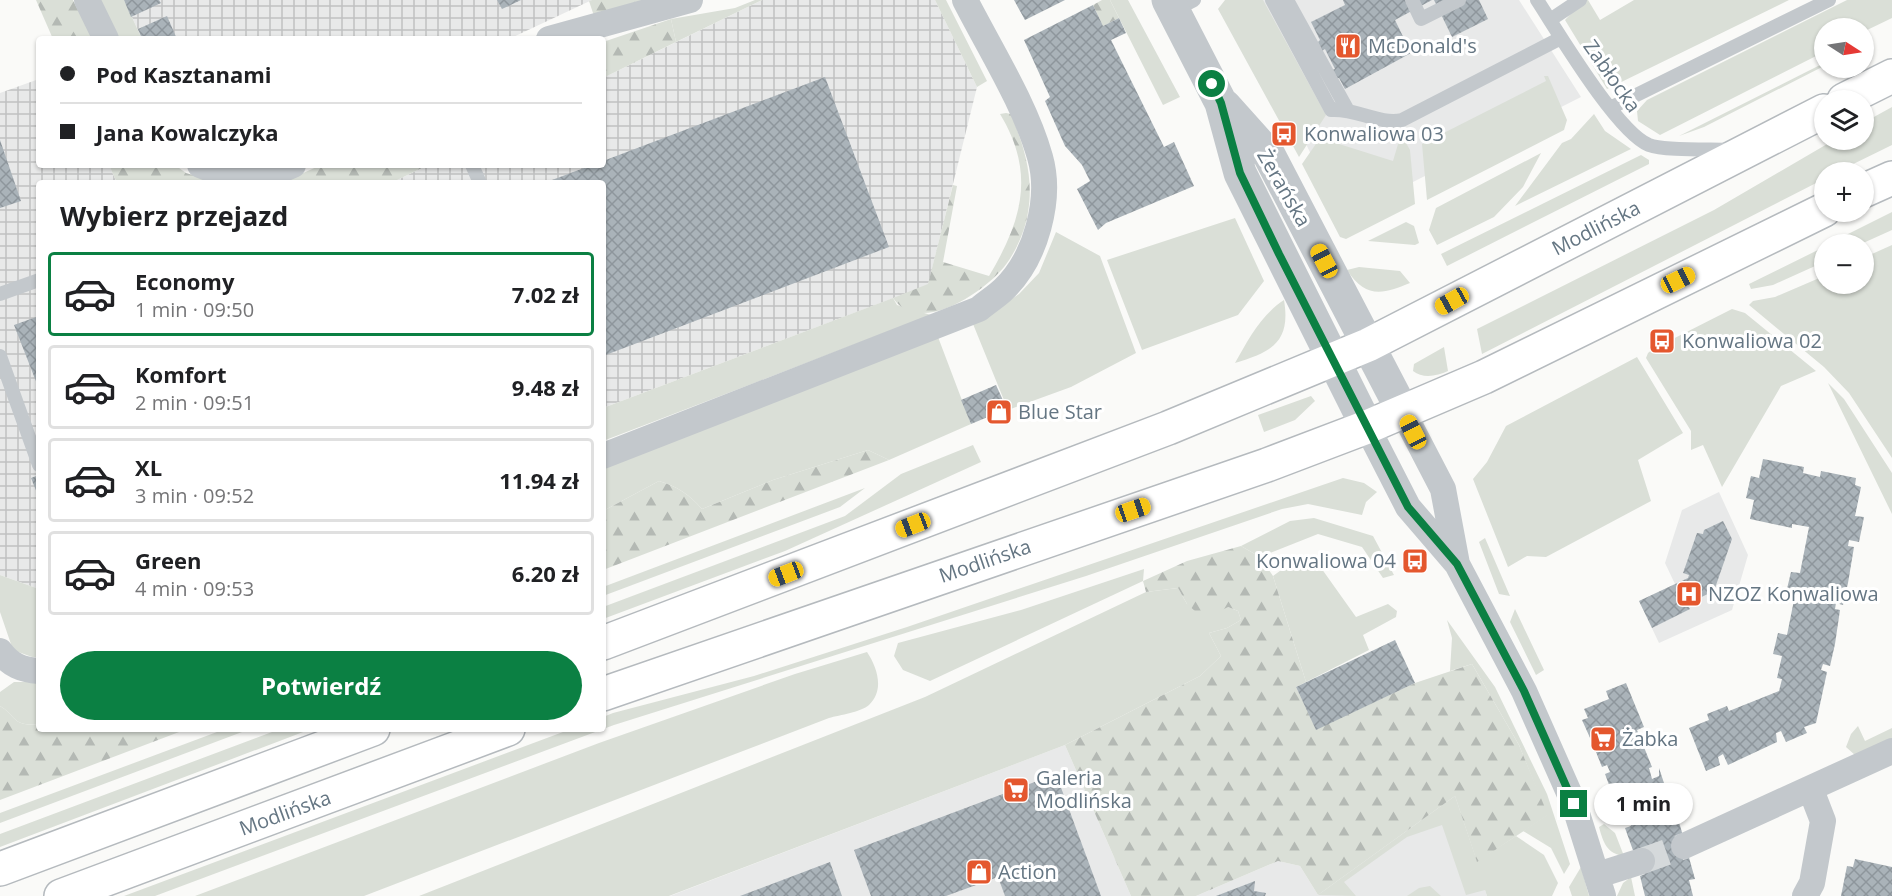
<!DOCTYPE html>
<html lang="pl">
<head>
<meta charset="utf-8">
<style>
	:root { --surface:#fff; --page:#f2f2f2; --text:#202124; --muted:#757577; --line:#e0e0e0; --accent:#0b8043 }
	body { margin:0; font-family:"Open Sans",sans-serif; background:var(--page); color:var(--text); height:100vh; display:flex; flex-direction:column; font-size:22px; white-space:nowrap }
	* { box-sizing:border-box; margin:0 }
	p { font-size:20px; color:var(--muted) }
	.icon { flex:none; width:33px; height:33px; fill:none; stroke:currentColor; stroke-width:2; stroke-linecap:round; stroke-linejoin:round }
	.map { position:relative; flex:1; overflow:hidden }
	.drawer { position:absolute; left:36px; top:180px; width:570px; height:552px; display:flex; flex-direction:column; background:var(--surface); border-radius:6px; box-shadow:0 2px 4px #0004 }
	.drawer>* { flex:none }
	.hud { position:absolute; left:36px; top:36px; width:570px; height:132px; border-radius:6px; box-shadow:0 2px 4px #0004; display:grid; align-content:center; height:132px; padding:0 24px; background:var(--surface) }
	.needle { width:39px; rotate:102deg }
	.buttons { position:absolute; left:1814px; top:18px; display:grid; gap:12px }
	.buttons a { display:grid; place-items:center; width:60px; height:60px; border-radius:50%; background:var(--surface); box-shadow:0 2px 4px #0004; font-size:30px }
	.end { position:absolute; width:27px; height:27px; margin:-14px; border:8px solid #0b8043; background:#fff; box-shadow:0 0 0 3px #fff }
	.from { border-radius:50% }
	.bubble { position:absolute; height:42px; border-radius:21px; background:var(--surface); box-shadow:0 2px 4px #0004; font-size:20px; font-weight:700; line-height:42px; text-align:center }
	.car { position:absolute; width:18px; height:36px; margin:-18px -9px; border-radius:8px; box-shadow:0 0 4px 2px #0007; background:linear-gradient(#f5c518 24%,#345 0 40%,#f5c518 0 76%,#345 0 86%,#f5c518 0) }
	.hud b { display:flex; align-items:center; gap:21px; height:57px; font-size:22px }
	.hud b+b { border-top:2px solid var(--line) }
	.hud i { width:15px; height:15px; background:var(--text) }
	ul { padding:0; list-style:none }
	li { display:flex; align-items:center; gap:18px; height:84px; margin:0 12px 9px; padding:0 12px; border:3px solid var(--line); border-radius:6px }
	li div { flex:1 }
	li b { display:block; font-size:22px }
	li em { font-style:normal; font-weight:700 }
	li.active { border-color:var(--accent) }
	li>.icon { width:54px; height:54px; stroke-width:1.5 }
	h2 { padding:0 24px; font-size:27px; line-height:72px }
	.action { display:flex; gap:12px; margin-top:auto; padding:12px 24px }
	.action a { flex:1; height:69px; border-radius:36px; background:var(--accent); color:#fff; font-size:24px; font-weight:700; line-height:69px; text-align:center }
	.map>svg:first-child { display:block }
	.built { fill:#e8e9e9 }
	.industrial { fill:url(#industrial-grid) }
	.green { fill:#dadfd7 }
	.forest { fill:url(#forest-firs) }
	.building { fill:url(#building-cross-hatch) }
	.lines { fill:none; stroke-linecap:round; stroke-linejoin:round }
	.minor-tunnel { stroke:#d5d9db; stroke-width:26; stroke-dasharray:26 13; stroke-linecap:butt }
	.primary-casing { stroke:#b5babe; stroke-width:36 }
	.service { stroke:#c3c8cc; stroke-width:14 }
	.minor { stroke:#c3c8cc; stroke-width:26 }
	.tertiary { stroke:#c3c8cc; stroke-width:33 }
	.primary { stroke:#fff; stroke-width:33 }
	.route { stroke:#0b8043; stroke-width:8 }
	.labels { text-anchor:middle; stroke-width:6; stroke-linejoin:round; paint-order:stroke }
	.poi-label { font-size:20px; fill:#657683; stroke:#fff; text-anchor:start }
	.street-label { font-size:20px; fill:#657683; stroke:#fff }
</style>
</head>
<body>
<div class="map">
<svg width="1892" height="896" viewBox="0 0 1892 896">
	<defs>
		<pattern id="industrial-grid" width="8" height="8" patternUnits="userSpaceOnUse" patternTransform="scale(1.5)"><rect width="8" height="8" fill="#e8e9e9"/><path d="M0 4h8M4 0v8" fill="none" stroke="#c0c1c2"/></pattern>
		<pattern id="forest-firs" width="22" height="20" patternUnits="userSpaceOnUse" patternTransform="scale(1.5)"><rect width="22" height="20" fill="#dadfd7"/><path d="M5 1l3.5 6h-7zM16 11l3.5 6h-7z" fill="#b4b9b4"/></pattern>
		<pattern id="building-cross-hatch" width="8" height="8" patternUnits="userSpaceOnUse" patternTransform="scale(1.5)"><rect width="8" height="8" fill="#aab3b9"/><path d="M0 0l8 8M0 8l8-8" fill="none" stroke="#8e969c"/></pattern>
	</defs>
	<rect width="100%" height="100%" fill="#fafaf8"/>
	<path class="built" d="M1236 0H1519L1581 97 1342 218Z
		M1719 492 1748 555 1732 610 1659 643 1639 601 1675 584 1665 563 1682 510Z
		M1065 745 1131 896H670Z
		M1455 796 1487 896H1196L1278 861 1300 866 1318 895Z"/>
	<path class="industrial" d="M124 0H592L509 39H142Z
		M762 0H935L977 87 928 285 603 408V183H391L428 165H603V78Z
		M39 79V165H109L117 183H39V589L0 575V93Z"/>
	<path class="green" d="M97 0H124L142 39H116Z
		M755 0H762L676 42 671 19 735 8Z
		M935 0H946L987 81 977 87Z
		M1110 0H1128L1180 97 1163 105Z
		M1225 0H1263L1326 115 1299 157 1218 9Z
		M1584 0H1588L1600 20 1634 0H1789L1607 89 1565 20Z
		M1847 0H1892V18L1863 32V28H1824V52L1660 135 1638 121 1637 111 1647 100Z
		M1824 63V66L1704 127 1679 136Z
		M1544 76H1548L1567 120 1564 130 1427 200 1422 144 1546 81Z
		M1892 107V145L1837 172H1824V179L1482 354 1477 329 1714 210 1834 140H1863V123Z
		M1594 114 1605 131 1631 149 1515 206 1562 143 1571 139Z
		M1401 134 1410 150 1415 204 1346 239 1340 237 1302 164 1320 138 1393 161Z
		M1541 153 1523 187 1494 217 1437 245 1429 230 1436 208Z
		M1641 155 1649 160V164L1447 266 1441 254Z
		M1892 212V230L1861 244H1828Z
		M1235 218 1264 281 1238 315 1142 350 1107 260Z
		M1406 222 1414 226 1419 243 1415 245 1368 241Z
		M1056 232 1100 256 1136 353 1071 387 1008 410 973 324 1019 294 1039 273Z
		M1892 245V458L1849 393 1824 367 1749 305 1753 301 1775 297 1824 276V284H1863V258Z
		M1824 247V262L1773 285 1751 289 1749 284Z
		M1359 267 1400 271 1410 283C1382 295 1365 298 1347 270Z
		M893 298 897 305 931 315 603 441V408Z
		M1284 300C1291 342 1272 352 1235 363 1248 340 1261 315 1284 300Z
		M1732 309 1745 313 1816 371 1781 386 1722 487 1703 445 1691 450V431L1646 358 1648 353 1653 349Z
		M938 337 971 424 889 460 868 450 773 480 702 509C689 494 678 487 659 481L603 511V467Z
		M1444 347 1448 371C1437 376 1423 379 1413 371L1414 364Z
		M1637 357 1683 433 1638 460 1651 501 1546 557 1527 556 1508 567 1473 479 1487 462 1506 426Z
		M1828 383 1844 399 1892 473V514Z
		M1311 396 1315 401 1295 420 1264 432 1258 415Z
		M973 445 981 462 785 551 603 619V607L845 516 901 474Z
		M1343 478 1364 483 1377 492 1366 502 1362 515 1308 504 1282 509 1086 576 614 725 155 896H124L571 729H603V717L613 713 754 676 907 627Z
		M865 488 840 507 603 596V587Z
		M1314 518 1373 536 1394 575 1383 578 1362 547 1318 534 1260 557 1241 546 1290 521Z
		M1485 538 1510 596 1499 594 1479 542Z
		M1303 563 1319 565 1356 617 1388 604 1397 611 1396 617 1363 635 1369 650 1306 682 1273 576 1288 565Z
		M1144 569 1143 581 930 681 903 670 894 656 898 643 1021 610Z
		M0 575 39 589V657H32L13 650 0 612Z
		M1178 588 1187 604 1228 607 1238 611 1241 620 1227 628 1209 633 1221 656 1200 676 1065 745 669 896H419L925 697 1146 592Z
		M1515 609 1544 670 1536 675 1510 622Z
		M1447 620 1495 687 1547 794 1570 864 1564 874 1551 848 1523 831 1547 815 1519 745 1472 664 1450 671 1452 638Z
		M867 652C877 667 885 690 869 705 861 712 840 715 829 718L364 896H195L599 743 795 674Z
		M14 682H39V724C12 727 17 716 0 706V692Z
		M1858 726 1865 741 1892 728V739L1856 756 1846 747 1851 734Z
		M225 729H250L0 823V813Z
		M280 729H311L0 847V834Z
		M1455 796 1477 861 1516 836 1544 855 1558 883 1552 896H1487L1485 890 1466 895 1442 825 1407 837 1344 882 1356 896 1318 895Z
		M1604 824 1615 833 1624 856C1607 854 1603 842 1599 827Z
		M1581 867 1589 896H1572L1569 887Z
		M1631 877 1635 896H1617L1623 883Z
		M1430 886 1441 896H1407L1419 888Z"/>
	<path class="forest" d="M36 0H73L93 39H53Z
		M592 0H646L594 16 589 1Z
		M1102 0H1110L1119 18 1103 26 1093 5Z
		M671 19 676 42 603 78V42Z
		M1006 113 1011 114C1024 146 1034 177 1028 212 1026 228 1017 249 1007 263 987 291 920 337 893 298L928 284 953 185 957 186 943 262 989 276C1022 221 1036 173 1000 114Z
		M109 165H175L186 173 219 183H117Z
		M321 165H428L391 183H281Z
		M868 450 889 460 603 570V511L659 481C678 487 689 494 702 509L773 480Z
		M1241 546 1260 557 1273 576 1306 682 1296 687 1316 729 1415 683 1472 664 1519 745 1548 815 1477 862 1455 796 1318 895 1300 866 1278 861 1196 896H1131L1065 745 1200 676 1221 656 1209 633 1227 628 1241 620 1238 611 1228 607 1204 619 1187 604 1178 588 1146 592 1143 581 1187 561Z
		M0 706C17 716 12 727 39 724V729H187L0 800Z"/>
	<path class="building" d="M124 0H159L161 3 131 17Z
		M497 0H521L502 9Z
		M1014 0H1065L1025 20Z
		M1343 0H1432L1395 20 1411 53 1345 89 1339 78 1336 79 1332 70 1335 69 1325 49 1322 51 1318 42 1320 40 1311 22 1345 5Z
		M1434 0H1479L1488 19 1452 37Z
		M1093 5 1103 26 1119 18 1126 33 1111 40 1164 147 1174 142 1194 186 1106 223 1098 230 1077 189 1090 181 1082 165 1065 146 1045 101 1050 97 1024 40Z
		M167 16 177 39H142L138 29Z
		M825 77 889 247 603 356V183H544L592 165H603V161Z
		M0 140 21 201 0 208Z
		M39 316V389L14 325Z
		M996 385 1007 409 971 424 961 400Z
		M1763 459 1804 467 1803 473 1820 477 1821 471 1856 478 1855 485 1861 487 1855 516 1864 517 1859 542 1849 540 1848 546 1854 547 1848 583 1843 605 1836 603 1835 609 1840 610 1835 644 1830 666 1823 664 1821 670 1827 672 1816 723 1804 727 1807 733 1786 742 1781 731 1776 733 1777 742 1728 765 1723 754 1718 757 1720 765 1706 771 1689 728 1709 720 1707 714 1727 706 1729 711 1779 691 1782 679 1777 678 1782 656 1773 654 1778 633 1787 635 1795 595 1786 593 1791 572 1800 573 1809 527 1792 524V528L1750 519 1754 500 1746 498 1751 476 1759 478Z
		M39 475V498L31 478Z
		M1723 521 1732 539 1714 591 1687 604 1690 609 1652 628 1639 601 1688 578 1689 575 1683 573 1697 533 1703 534 1704 530Z
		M1395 640 1415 683 1316 730 1296 687Z
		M1626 683 1644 727 1637 730 1652 767 1649 768 1652 779 1659 776V768L1671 804 1665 805 1667 812 1675 810 1681 829 1695 879 1689 880 1693 896H1645L1640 876 1645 874 1642 861 1635 856 1625 828 1631 826 1627 815 1621 817 1605 774 1610 772 1607 765 1602 767 1594 747 1599 745 1596 738 1591 740 1582 720 1588 718 1584 709 1609 699 1606 691Z
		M1056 774 1101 896H1005L998 877 946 896H871L854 850Z
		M1855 859 1892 867V896H1841L1847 866 1853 867Z
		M830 862 842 896H740Z
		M1255 881 1254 891 1266 893 1265 896H1216Z"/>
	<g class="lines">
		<path class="minor-tunnel" d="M1642 861 1684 846"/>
		<defs>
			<path id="primary" d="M1844 100 1892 76
				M1863 191 1892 178
				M603 643 1168 428 1368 345 1824 111
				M603 694 1267 465 1367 427 1484 377 1824 210
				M0 869 373 729
				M61 896 508 729"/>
		</defs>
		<use href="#primary" class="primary-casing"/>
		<path class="service" d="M1272 0 1331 110C1356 108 1379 125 1402 120L1561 38
			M1287 0 1347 109
			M1412 0 1421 19 1459 0
			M1537 0C1558 32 1617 132 1649 145 1665 151 1712 149 1731 150
			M1173 11 1194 0
			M1550 20 1580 0
			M1610 108 1829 0
			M472 165 480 183
			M0 294 39 280
			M0 356 39 465"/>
		<path class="minor" d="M87 0 106 39
			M549 39 690 0
			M200 165C236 180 257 182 293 165
			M1403 412 1443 489 1457 564
			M1367 427 1408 507 1457 564 1524 691 1574 804 1603 896
			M603 456 979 309C987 302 997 296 1004 289 1036 258 1052 199 1040 157 1025 104 990 49 965 0
			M0 651C10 665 22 670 39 671
			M1684 846 1892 751
			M1598 875 1642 861
			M1805 896 1812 883 1823 821 1811 790"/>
		<path class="tertiary" d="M1168 0 1221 103 1240 173 1367 427
			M1225 106 1269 155 1403 412"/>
		<use href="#primary" class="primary"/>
	</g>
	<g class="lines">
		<path class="route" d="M1212 84 1221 103 1240 173 1279 254 1408 507 1457 564 1524 691 1574 804"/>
	</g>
	<defs>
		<symbol id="restaurant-square" viewBox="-11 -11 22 22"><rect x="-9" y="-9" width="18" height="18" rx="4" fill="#e4572e" stroke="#fff"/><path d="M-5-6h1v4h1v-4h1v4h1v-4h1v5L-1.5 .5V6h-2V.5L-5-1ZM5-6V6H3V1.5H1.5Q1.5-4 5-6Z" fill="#fff"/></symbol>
		<symbol id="bus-square" viewBox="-11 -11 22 22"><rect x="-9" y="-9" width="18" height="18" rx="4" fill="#e4572e" stroke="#fff"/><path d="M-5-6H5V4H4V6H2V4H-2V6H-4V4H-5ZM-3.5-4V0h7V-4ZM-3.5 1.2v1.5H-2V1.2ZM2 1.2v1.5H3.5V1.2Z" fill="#fff"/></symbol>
		<symbol id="shop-square" viewBox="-11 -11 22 22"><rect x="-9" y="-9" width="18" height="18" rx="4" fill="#e4572e" stroke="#fff"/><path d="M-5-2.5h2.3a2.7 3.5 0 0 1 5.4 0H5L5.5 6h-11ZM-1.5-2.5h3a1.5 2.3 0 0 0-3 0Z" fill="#fff"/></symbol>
		<symbol id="hospital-square" viewBox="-11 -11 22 22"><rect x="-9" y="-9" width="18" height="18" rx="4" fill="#e4572e" stroke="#fff"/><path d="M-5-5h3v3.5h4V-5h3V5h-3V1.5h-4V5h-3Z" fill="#fff"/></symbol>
		<symbol id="supermarket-square" viewBox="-11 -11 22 22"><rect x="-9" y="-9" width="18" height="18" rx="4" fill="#e4572e" stroke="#fff"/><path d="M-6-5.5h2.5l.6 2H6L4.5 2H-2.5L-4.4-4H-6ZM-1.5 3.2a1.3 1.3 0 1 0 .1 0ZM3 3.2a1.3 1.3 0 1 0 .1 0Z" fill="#fff"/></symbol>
	</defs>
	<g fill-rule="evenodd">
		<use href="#restaurant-square" x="1333" y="31" width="30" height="30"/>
		<use href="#bus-square" x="1269" y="119" width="30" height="30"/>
		<use href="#bus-square" x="1647" y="326" width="30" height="30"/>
		<use href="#shop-square" x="984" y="397" width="30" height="30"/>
		<use href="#bus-square" x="1400" y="546" width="30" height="30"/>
		<use href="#hospital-square" x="1674" y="579" width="30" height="30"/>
		<use href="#supermarket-square" x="1588" y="724" width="30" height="30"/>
		<use href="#supermarket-square" x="1001" y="775" width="30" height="30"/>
		<use href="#shop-square" x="964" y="857" width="30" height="30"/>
	</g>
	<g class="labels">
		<g class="poi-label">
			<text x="1368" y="53">McDonald's</text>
			<text x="1304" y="141">Konwaliowa 03</text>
			<text x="1682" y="348">Konwaliowa 02</text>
			<text x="1018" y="419">Blue Star</text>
			<text x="1396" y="568" text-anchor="end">Konwaliowa 04</text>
			<text x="1708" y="601">NZOZ Konwaliowa</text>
			<text x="1622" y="746">Żabka</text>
			<text x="1036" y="785">Galeria<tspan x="1036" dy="23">Modlińska</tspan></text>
			<text x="998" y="879">Action</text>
		</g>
		<g class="street-label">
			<text transform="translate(1612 76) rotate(55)" y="7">Zabłocka</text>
			<text transform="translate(1284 188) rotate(60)" y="7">Żerańska</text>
			<text transform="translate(1596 228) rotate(-27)" y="7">Modlińska</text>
			<text transform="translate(985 561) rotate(-19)" y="7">Modlińska</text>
			<text transform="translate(285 813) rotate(-20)" y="7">Modlińska</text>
		</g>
	</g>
</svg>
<div class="buttons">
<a><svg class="needle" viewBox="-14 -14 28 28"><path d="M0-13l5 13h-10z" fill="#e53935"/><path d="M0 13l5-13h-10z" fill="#757577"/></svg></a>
<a><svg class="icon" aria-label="layers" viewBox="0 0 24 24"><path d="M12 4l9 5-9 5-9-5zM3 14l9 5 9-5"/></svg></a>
<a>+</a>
<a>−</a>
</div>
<i class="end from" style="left:1212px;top:84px"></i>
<i class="end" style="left:1574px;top:804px"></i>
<div class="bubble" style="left:1594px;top:783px;width:99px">1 min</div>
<i class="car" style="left:1324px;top:261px;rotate:332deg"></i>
<i class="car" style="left:1678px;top:280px;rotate:64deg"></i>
<i class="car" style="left:1452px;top:301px;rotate:241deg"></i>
<i class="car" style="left:1413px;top:432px;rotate:333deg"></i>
<i class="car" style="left:1133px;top:510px;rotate:71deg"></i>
<i class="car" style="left:913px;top:525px;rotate:249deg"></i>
<i class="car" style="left:786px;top:574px;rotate:249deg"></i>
<div class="hud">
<b><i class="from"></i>Pod Kasztanami</b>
<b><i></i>Jana Kowalczyka</b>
</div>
<section class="drawer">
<h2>Wybierz przejazd</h2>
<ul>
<li class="active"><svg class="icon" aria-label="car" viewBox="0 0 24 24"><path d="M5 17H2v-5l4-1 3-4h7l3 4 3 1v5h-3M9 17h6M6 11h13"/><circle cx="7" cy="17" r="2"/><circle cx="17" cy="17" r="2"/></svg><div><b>Economy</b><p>1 min · 09:50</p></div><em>7.02 zł</em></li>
<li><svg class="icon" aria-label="car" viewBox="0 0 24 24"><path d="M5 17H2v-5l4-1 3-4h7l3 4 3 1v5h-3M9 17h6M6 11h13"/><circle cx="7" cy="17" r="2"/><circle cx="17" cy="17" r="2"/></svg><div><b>Komfort</b><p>2 min · 09:51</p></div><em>9.48 zł</em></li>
<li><svg class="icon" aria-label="car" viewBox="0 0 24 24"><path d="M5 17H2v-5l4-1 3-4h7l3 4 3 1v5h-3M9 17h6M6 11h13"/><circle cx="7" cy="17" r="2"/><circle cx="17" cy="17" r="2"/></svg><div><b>XL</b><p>3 min · 09:52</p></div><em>11.94 zł</em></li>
<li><svg class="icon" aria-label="car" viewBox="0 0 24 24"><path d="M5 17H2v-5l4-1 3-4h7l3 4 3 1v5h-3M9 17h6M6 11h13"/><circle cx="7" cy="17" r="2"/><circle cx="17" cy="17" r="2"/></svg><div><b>Green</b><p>4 min · 09:53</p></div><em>6.20 zł</em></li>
</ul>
<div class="action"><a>Potwierdź</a></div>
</section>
</div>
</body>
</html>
